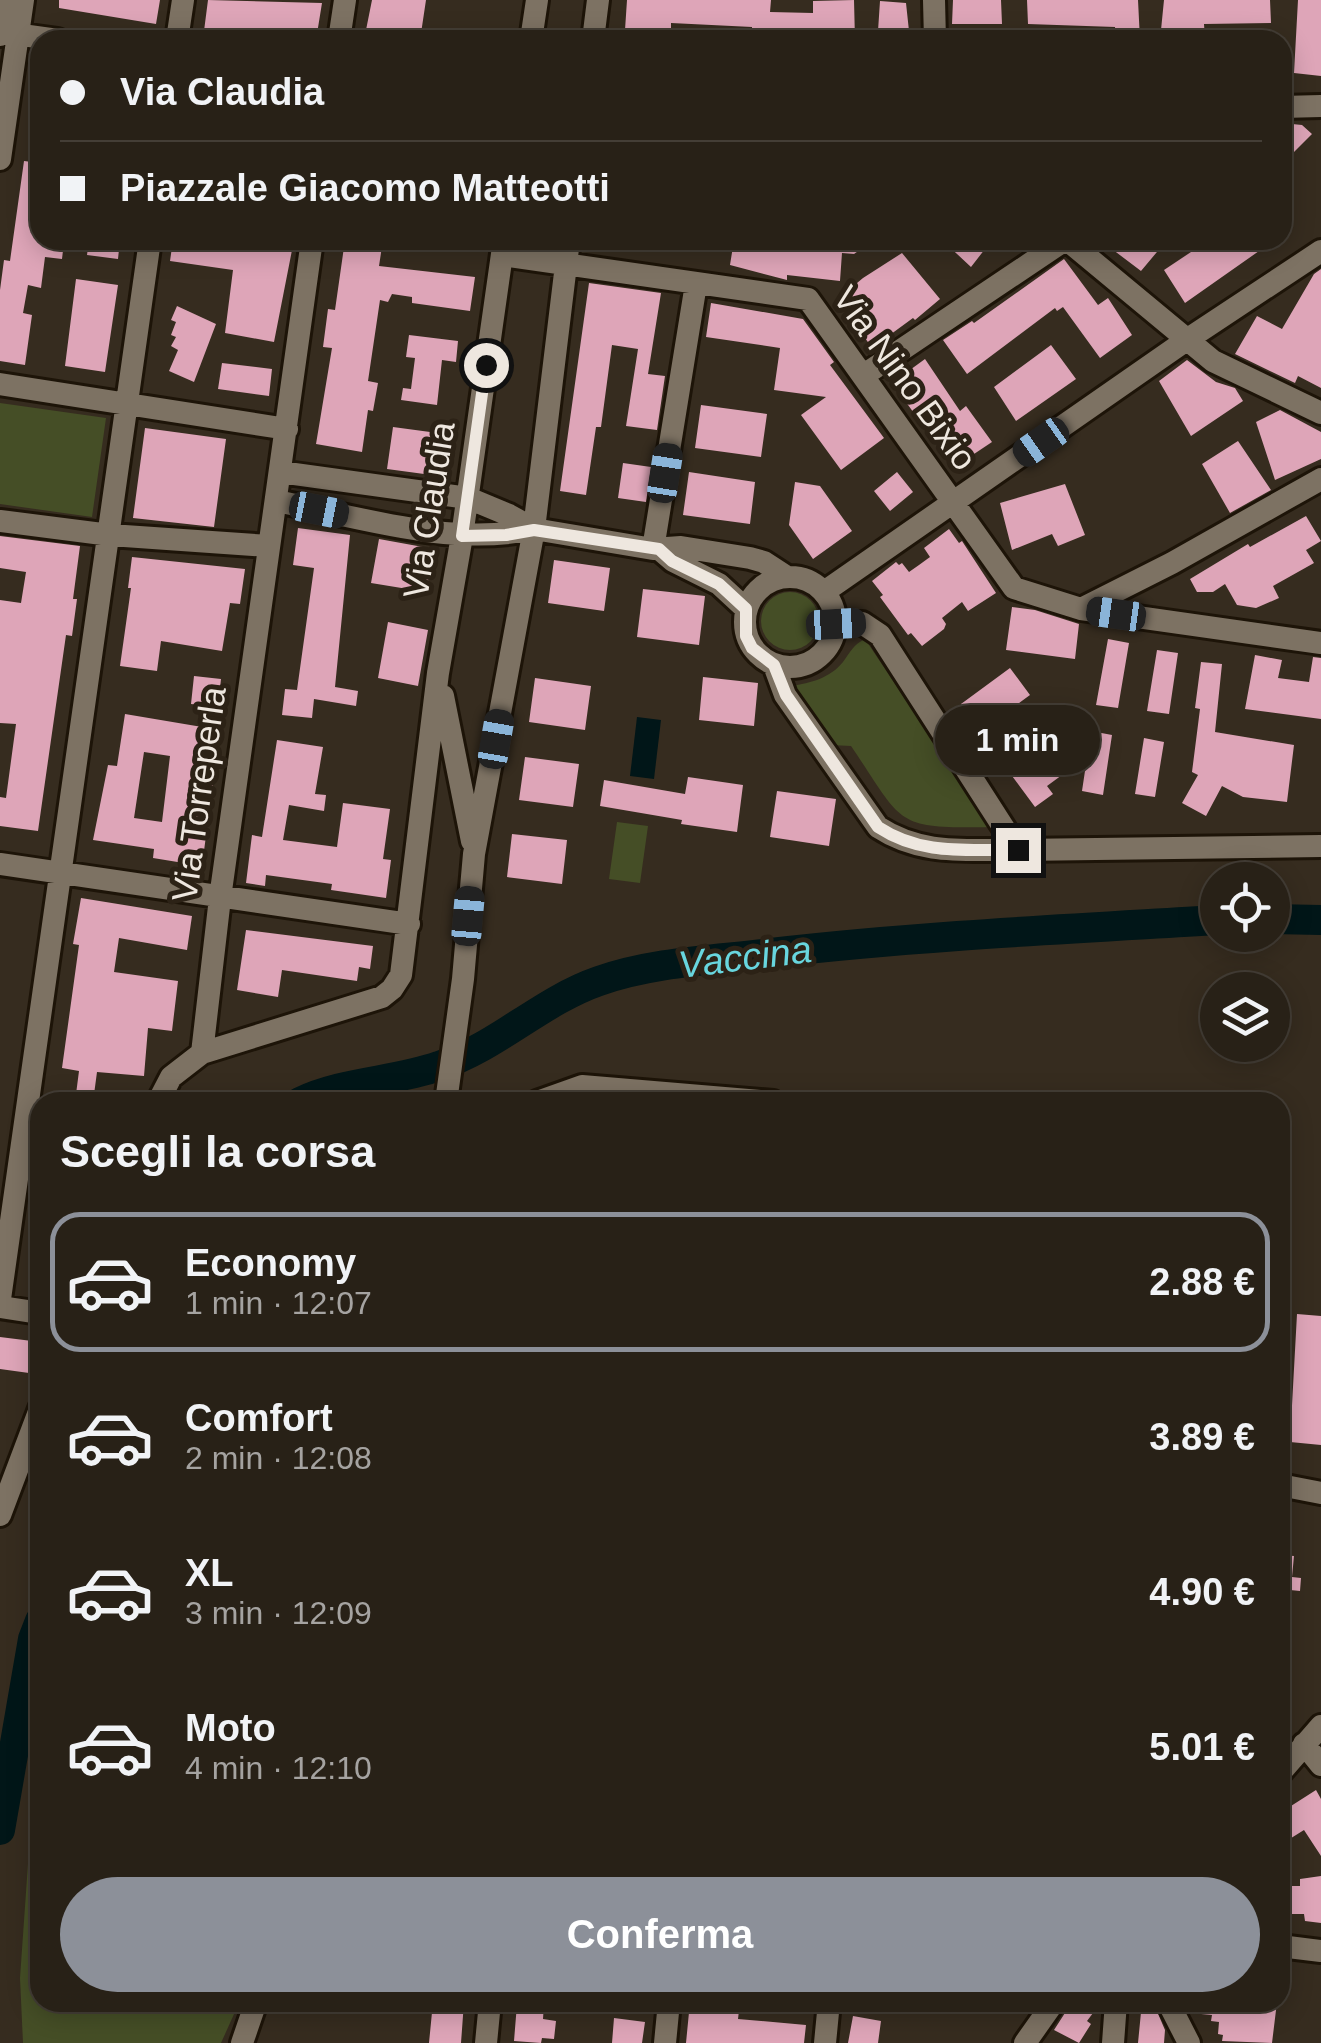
<!DOCTYPE html>
<html lang="it">
<head>
<meta charset="utf-8">
<style>
	:root { --surface:#282117; --page:#302920; --text:#f1f3f6; --muted:#a5a3a1; --line:#443e36; --accent:#8c9099 }
	body { margin:0; font-family:Helvetica,sans-serif; background:var(--page); color:var(--text); height:100vh; display:flex; flex-direction:column; font-size:38px; white-space:nowrap }
	* { box-sizing:border-box; margin:0 }
	p { font-size:32px; color:var(--muted) }
	.icon { flex:none; width:55px; height:55px; fill:none; stroke:currentColor; stroke-width:2; stroke-linecap:round; stroke-linejoin:round }
	.map { position:relative; flex:1; overflow:hidden }
	.details { position:absolute; left:30px; top:1092px; width:1260px; height:920px; display:flex; flex-direction:column; background:var(--surface); border-radius:30px; box-shadow:0 5px 25px #0003,0 0 0 2px var(--line) }
	.details>* { flex:none }
	.banner { position:absolute; left:30px; top:30px; width:1262px; height:220px; border-radius:30px; box-shadow:0 5px 25px #0003,0 0 0 2px var(--line); display:grid; align-content:center; height:220px; padding:0 30px; background:var(--surface) }
	.buttons { position:absolute; left:1200px; top:862px; display:grid; gap:20px }
	.buttons a { display:grid; place-items:center; width:90px; height:90px; border-radius:50%; background:var(--surface); box-shadow:0 5px 25px #0003,0 0 0 2px var(--line); font-size:50px }
	.end { position:absolute; width:45px; height:45px; margin:-22px; border:12px solid #eee7df; background:#111; box-shadow:0 0 0 5px #111 }
	.from { border-radius:50% }
	.bubble { position:absolute; height:70px; border-radius:35px; background:var(--surface); box-shadow:0 5px 25px #0003,0 0 0 2px var(--line); font-size:32px; font-weight:700; line-height:70px; text-align:center }
	.car { position:absolute; width:30px; height:60px; margin:-30px -15px; border-radius:12px; box-shadow:0 0 8px 2px #0007; background:linear-gradient(#222 24%,#8ab4d8 0 40%,#222 0 76%,#8ab4d8 0 86%,#222 0) }
	.banner b { display:flex; align-items:center; gap:35px; height:95px; font-size:38px }
	.banner b+b { border-top:2px solid var(--line) }
	.banner i { width:25px; height:25px; background:var(--text) }
	ul { padding:0; list-style:none }
	li { display:flex; align-items:center; gap:30px; height:140px; margin:0 20px 15px; padding:0 10px; border:5px solid transparent; border-radius:30px }
	li div { flex:1 }
	li b { display:block; font-size:38px }
	li em { font-style:normal; font-weight:700 }
	li.on { border-color:var(--accent) }
	li>.icon { width:90px; height:90px; stroke-width:1.5 }
	h2 { padding:0 30px; font-size:45px; line-height:120px }
	.cta { display:flex; gap:20px; margin-top:auto; padding:20px 30px }
	.cta a { flex:1; height:115px; border-radius:60px; background:var(--accent); color:#fff; font-size:40px; font-weight:700; line-height:115px; text-align:center }
	.map>svg:first-child { display:block }
	.green { fill:#454e26 }
	.water { fill:#011618 }
	.lines { fill:none; stroke-linecap:round; stroke-linejoin:round }
	.river { stroke:#011618; stroke-width:30 }
	.building { fill:#dea5b8; fill-rule:evenodd }
	.minor-casing { stroke:#1d1408; stroke-width:28 }
	.minor { stroke:#7d7263; stroke-width:22 }
	.route { stroke:#eee7df; stroke-width:12 }
	.labels { text-anchor:middle; stroke-width:10; stroke-linejoin:round; paint-order:stroke }
	.street-label { font-size:35px; fill:#eee7df; stroke:#2c2216 }
	.water-label { font-size:38px; font-style:italic; fill:#68d6de; stroke:#2c2216 }
</style>
</head>
<body>
<div class="map">
<svg width="1321" height="2043" viewBox="0 0 1321 2043">
	<rect width="100%" height="100%" fill="#362c1f"/>
	<path class="green" d="M0 403 106 418 92 517 0 504Z
		M761 621a29 29 0 1 1 58 0a29 29 0 1 1-58 0Z
		M865 639 991 827C893 829 904 824 851 746L831 745 791 686C811 683 830 678 843 662 851 651 853 645 865 639Z
		M617 822 648 826 640 883 609 879Z
		M40 1692V2002L239 2003 221 2043H23L20 1978Z"/>
	<path class="water" d="M637 717 661 720 654 779 630 776Z"/>
	<g class="lines">
		<path class="river" d="M1272 919 1321 920
			M300 1102C344 1081 394 1082 439 1066 497 1047 541 1001 599 981 653 962 714 960 771 953 919 936 1068 929 1218 920
			M0 1830 33 1639 40 1621"/>
	</g>
	<path class="building" d="M59 0H160L156 24 59 8Z
		M208 0 322 3 316 40 247 31 246 36 204 31Z
		M372 0H426L420 40H364Z
		M627 0H771L770 12 813 13V1L854 0 855 40H814V36L752 33V27L671 23V31L625 30Z
		M953 0H1001L1002 24H952Z
		M1027 0H1138L1140 40H1116L1115 27 1028 24Z
		M1164 0H1270L1271 23 1204 24 1205 40H1160Z
		M1298 0H1321V76L1294 73Z
		M880 1 906 3 909 31H878Z
		M1282 123 1302 125 1312 134 1290 156 1282 147Z
		M24 161 40 163V240L64 242 62 259 45 257 41 288 28 285 23 313 32 315 25 365 0 361V290L4 260 10 261Z
		M89 240H120L118 259 87 255Z
		M173 240H260L293 245 274 342 225 333 233 270 170 261Z
		M345 240H383L379 266 475 277 470 311 412 303V297L392 294 388 302 380 300 368 381 378 383 373 411 368 410 362 452 316 444 332 348 323 347 328 309 335 310Z
		M734 240H874L854 254 842 253 840 281 787 275V280L730 265Z
		M942 240H992L971 267Z
		M1100 240H1167L1141 271Z
		M1209 240H1250L1259 251 1185 303 1164 270Z
		M902 253 940 299 915 320 913 318 872 348 838 299 863 278Z
		M1064 259 1098 305 1108 298 1132 335 1100 358 1063 307 1057 311 1055 308 967 374 943 340 972 321 974 323Z
		M1321 269V388L1298 376 1295 383 1235 354 1257 316 1282 329 1314 274Z
		M76 279 118 285 105 372 65 366Z
		M589 283 661 293 648 374 665 376 657 430 626 426 638 349 612 345 601 427H596L586 495 560 491Z
		M711 303 803 319 834 362 830 365 884 438 841 470 801 415 826 397 774 390 780 348 706 337Z
		M177 306 216 324 194 382 169 371 178 350 171 346 176 337 171 335 176 322 171 320Z
		M409 335 458 341 456 362 442 360 437 405 401 400 403 388 411 389 415 358 406 357Z
		M1051 345 1076 379 1016 421 994 387Z
		M925 359 960 411 966 406 992 442 959 464 928 414 919 420 892 383Z
		M1187 360 1216 382 1235 388 1243 401 1191 436 1159 381Z
		M222 363 272 369 269 396 218 389Z
		M701 405 767 414 761 457 695 448Z
		M1280 410 1321 432V459L1275 480 1256 422Z
		M393 427 445 434 439 476 387 469Z
		M145 428 226 439 214 527 133 518Z
		M1238 441 1271 490 1230 513 1202 464Z
		M623 463 651 467 646 502 618 498Z
		M689 472 755 482 750 524 683 515Z
		M897 472 913 492 890 511 874 491Z
		M795 482 820 486 852 531 813 559 789 525Z
		M1065 484 1085 535 1058 546 1052 534 1012 550 1000 503Z
		M1306 516 1321 541 1306 550 1314 563 1273 586 1279 598 1256 608 1237 605 1225 584 1213 592H1197L1190 579 1248 544 1250 547Z
		M298 528 350 535 335 687 358 691 356 706 314 699 312 718 282 715 285 689 297 690 314 568 293 565Z
		M949 529 959 543 962 541 996 593 968 611 962 602 942 618 946 624 944 629 922 646 911 633 908 635 880 597 883 595 872 581 896 562 899 565 902 563 909 572 919 565 930 557 924 548Z
		M0 536 80 546 73 599H77L72 636 66 635 38 831 0 826V797L6 798 16 724 0 723V600L21 603 26 572 0 568Z
		M379 539 434 549 426 592 371 583Z
		M132 557 245 569 240 604 230 603 222 651 161 641 157 671 120 666 131 588H128Z
		M554 560 610 568 604 611 548 603Z
		M643 589 705 596 699 645 637 637Z
		M1012 607 1035 610 1079 624 1075 659 1006 650Z
		M388 622 428 630 418 686 378 678Z
		M1108 639 1129 643 1118 708 1096 705Z
		M1157 650 1178 653 1169 714 1147 711Z
		M1255 655 1282 660 1278 678 1309 682 1313 657 1321 658V719L1245 709Z
		M1201 662 1222 664 1215 732 1294 745 1287 802 1243 797 1222 786 1206 816 1182 803 1198 775 1192 772 1200 709 1195 708Z
		M1010 668 1030 695 981 731 961 704Z
		M194 676 221 679 218 707 191 704Z
		M703 677 758 683 754 726 699 720Z
		M535 678 591 686 585 730 529 722Z
		M125 714 220 730 202 866 153 858 154 849 93 840 108 765 117 766ZM144 752 170 756 162 822 134 818Z
		M1091 731 1112 735 1103 795 1082 791Z
		M1023 732 1027 738 1033 734 1062 775 1047 786 1053 794 1035 807 1001 761 1009 755 1004 747Z
		M1144 738 1164 742 1155 797 1135 794Z
		M277 740 323 747 315 794 326 795 324 811 289 805 283 840 337 847 343 803 390 809 383 859 391 860 386 898 331 890 332 884 266 875 265 886 246 883 252 835 262 837Z
		M525 757 579 764 573 807 519 800Z
		M688 777 743 785 737 832 681 824 682 820 600 806 604 780 685 794Z
		M777 791 836 799 829 846 770 837Z
		M512 834 567 840 562 884 507 877Z
		M81 898 192 916 187 950 119 938 114 972 178 981 172 1031 148 1028 144 1076 97 1072 93 1102H75L79 1071 62 1068 79 945 73 944Z
		M246 930 373 946 370 969 359 967 357 981 282 970 278 997 237 990Z
		M1297 1314 1321 1316V1445L1290 1442Z
		M0 1337 32 1341 29 1373 0 1369Z
		M1280 1555 1294 1556 1292 1577 1301 1578 1300 1591 1290 1590V1596H1280Z
		M1316 1790 1321 1799V1856L1304 1830 1280 1845V1813Z
		M1321 1876V1923L1305 1921 1304 1914H1280V1886H1300V1879Z
		M433 2002H464L461 2043H429Z
		M527 2002 544 2004 543 2019 556 2021 554 2039 542 2038 541 2043 514 2041 517 2004Z
		M690 2002H740L738 2019 806 2025 804 2043H686Z
		M1072 2002H1092L1088 2009 1093 2013 1087 2021 1091 2024 1079 2043 1054 2030Z
		M1142 2002H1153L1165 2030 1164 2043H1138Z
		M1185 2002H1277L1272 2043 1222 2041 1223 2035 1218 2034 1219 2022 1211 2021 1212 2015 1190 2013Z
		M853 2016 881 2021 878 2043H848Z
		M614 2018 645 2022 642 2043H612Z"/>
	<g class="lines">
		<defs>
			<path id="minor" d="M934 0 935 40
				M0 32 58 40
				M0 35 5 0
				M177 40 183 0
				M339 40 345 0
				M531 40 537 0
				M593 40 598 0
				M1282 107 1321 106
				M0 159 23 0
				M1067 240 1213 361 1321 413
				M502 255 808 299 1014 588 1081 609 1321 643
				M864 375 1065 240
				M0 384 287 429
				M280 472 468 498 509 515 534 529 653 549 681 547 750 558 764 562 787 577
				M276 501C360 517 449 547 534 529
				M0 521 110 535 269 546
				M653 549 696 284
				M659 549 673 561 719 584 746 609
				M745 622a45 45 0 1 1 90 0a45 45 0 1 1-90 0Z
				M824 592 1188 339 1321 251
				M1081 609 1172 563 1321 479
				M774 665 785 695 878 827C922 856 967 849 1018 850L880 635 862 623 836 624
				M443 696 472 841
				M1018 850 1321 846
				M0 864 409 924
				M202 1053 220 898 312 240
				M158 1102 171 1077 202 1053 382 997 392 989 401 975 438 673 462 536 504 240
				M446 1102 463 979 474 854 534 529 569 240
				M537 1102 582 1086 773 1102
				M0 1299 150 240
				M0 1307 40 1313
				M1280 1485 1321 1493
				M0 1515 40 1409
				M1304 1744 1321 1765
				M1280 1773 1321 1726
				M1280 1946 1321 1951
				M1168 2002 1189 2043
				M242 2043 256 2002
				M486 2043 490 2002
				M665 2043 669 2002
				M825 2043 829 2002
				M1025 2043 1054 2002
				M1113 2043 1116 2002"/>
		</defs>
		<use href="#minor" class="minor-casing"/>
		<use href="#minor" class="minor"/>
	</g>
	<g class="lines">
		<path class="route" d="M486 365 462 536 506 535 534 530 659 549 672 561 719 584 746 609V636L752 648 774 665 786 695 878 827C922 856 967 849 1018 850"/>
	</g>
	<g class="labels">
		<g class="street-label">
			<text transform="translate(905 378) rotate(54)" y="12">Via Nino Bixio</text>
			<text transform="translate(429 510) rotate(-81)" y="12">Via Claudia</text>
			<text transform="translate(199 794) rotate(-82)" y="12">Via Torreperla</text>
		</g>
		<g class="water-label">
			<text transform="translate(745 957) rotate(-7)" y="13">Vaccina</text>
		</g>
	</g>
</svg>
<div class="buttons">
<a><svg class="icon" aria-label="locate" viewBox="0 0 24 24"><circle cx="12" cy="12" r="6"/><path d="M12 2v4M12 18v4M2 12h4M18 12h4"/></svg></a>
<a><svg class="icon" aria-label="layers" viewBox="0 0 24 24"><path d="M12 4l9 5-9 5-9-5zM3 14l9 5 9-5"/></svg></a>
</div>
<i class="end from" style="left:486px;top:365px"></i>
<i class="end" style="left:1018px;top:850px"></i>
<div class="bubble" style="left:935px;top:705px;width:165px">1 min</div>
<i class="car" style="left:1041px;top:442px;rotate:235deg"></i>
<i class="car" style="left:665px;top:473px;rotate:9deg"></i>
<i class="car" style="left:319px;top:510px;rotate:101deg"></i>
<i class="car" style="left:1116px;top:614px;rotate:278deg"></i>
<i class="car" style="left:836px;top:624px;rotate:87deg"></i>
<i class="car" style="left:496px;top:739px;rotate:10deg"></i>
<i class="car" style="left:468px;top:916px;rotate:5deg"></i>
<div class="banner">
<b><i class="from"></i>Via Claudia</b>
<b><i></i>Piazzale Giacomo Matteotti</b>
</div>
<section class="details">
<h2>Scegli la corsa</h2>
<ul>
<li class="on"><svg class="icon" aria-label="car" viewBox="0 0 24 24"><path d="M5 17H2v-5l4-1 3-4h7l3 4 3 1v5h-3M9 17h6M6 11h13"/><circle cx="7" cy="17" r="2"/><circle cx="17" cy="17" r="2"/></svg><div><b>Economy</b><p>1 min · 12:07</p></div><em>2.88 €</em></li>
<li><svg class="icon" aria-label="car" viewBox="0 0 24 24"><path d="M5 17H2v-5l4-1 3-4h7l3 4 3 1v5h-3M9 17h6M6 11h13"/><circle cx="7" cy="17" r="2"/><circle cx="17" cy="17" r="2"/></svg><div><b>Comfort</b><p>2 min · 12:08</p></div><em>3.89 €</em></li>
<li><svg class="icon" aria-label="car" viewBox="0 0 24 24"><path d="M5 17H2v-5l4-1 3-4h7l3 4 3 1v5h-3M9 17h6M6 11h13"/><circle cx="7" cy="17" r="2"/><circle cx="17" cy="17" r="2"/></svg><div><b>XL</b><p>3 min · 12:09</p></div><em>4.90 €</em></li>
<li><svg class="icon" aria-label="car" viewBox="0 0 24 24"><path d="M5 17H2v-5l4-1 3-4h7l3 4 3 1v5h-3M9 17h6M6 11h13"/><circle cx="7" cy="17" r="2"/><circle cx="17" cy="17" r="2"/></svg><div><b>Moto</b><p>4 min · 12:10</p></div><em>5.01 €</em></li>
</ul>
<div class="cta"><a>Conferma</a></div>
</section>
</div>
</body>
</html>
